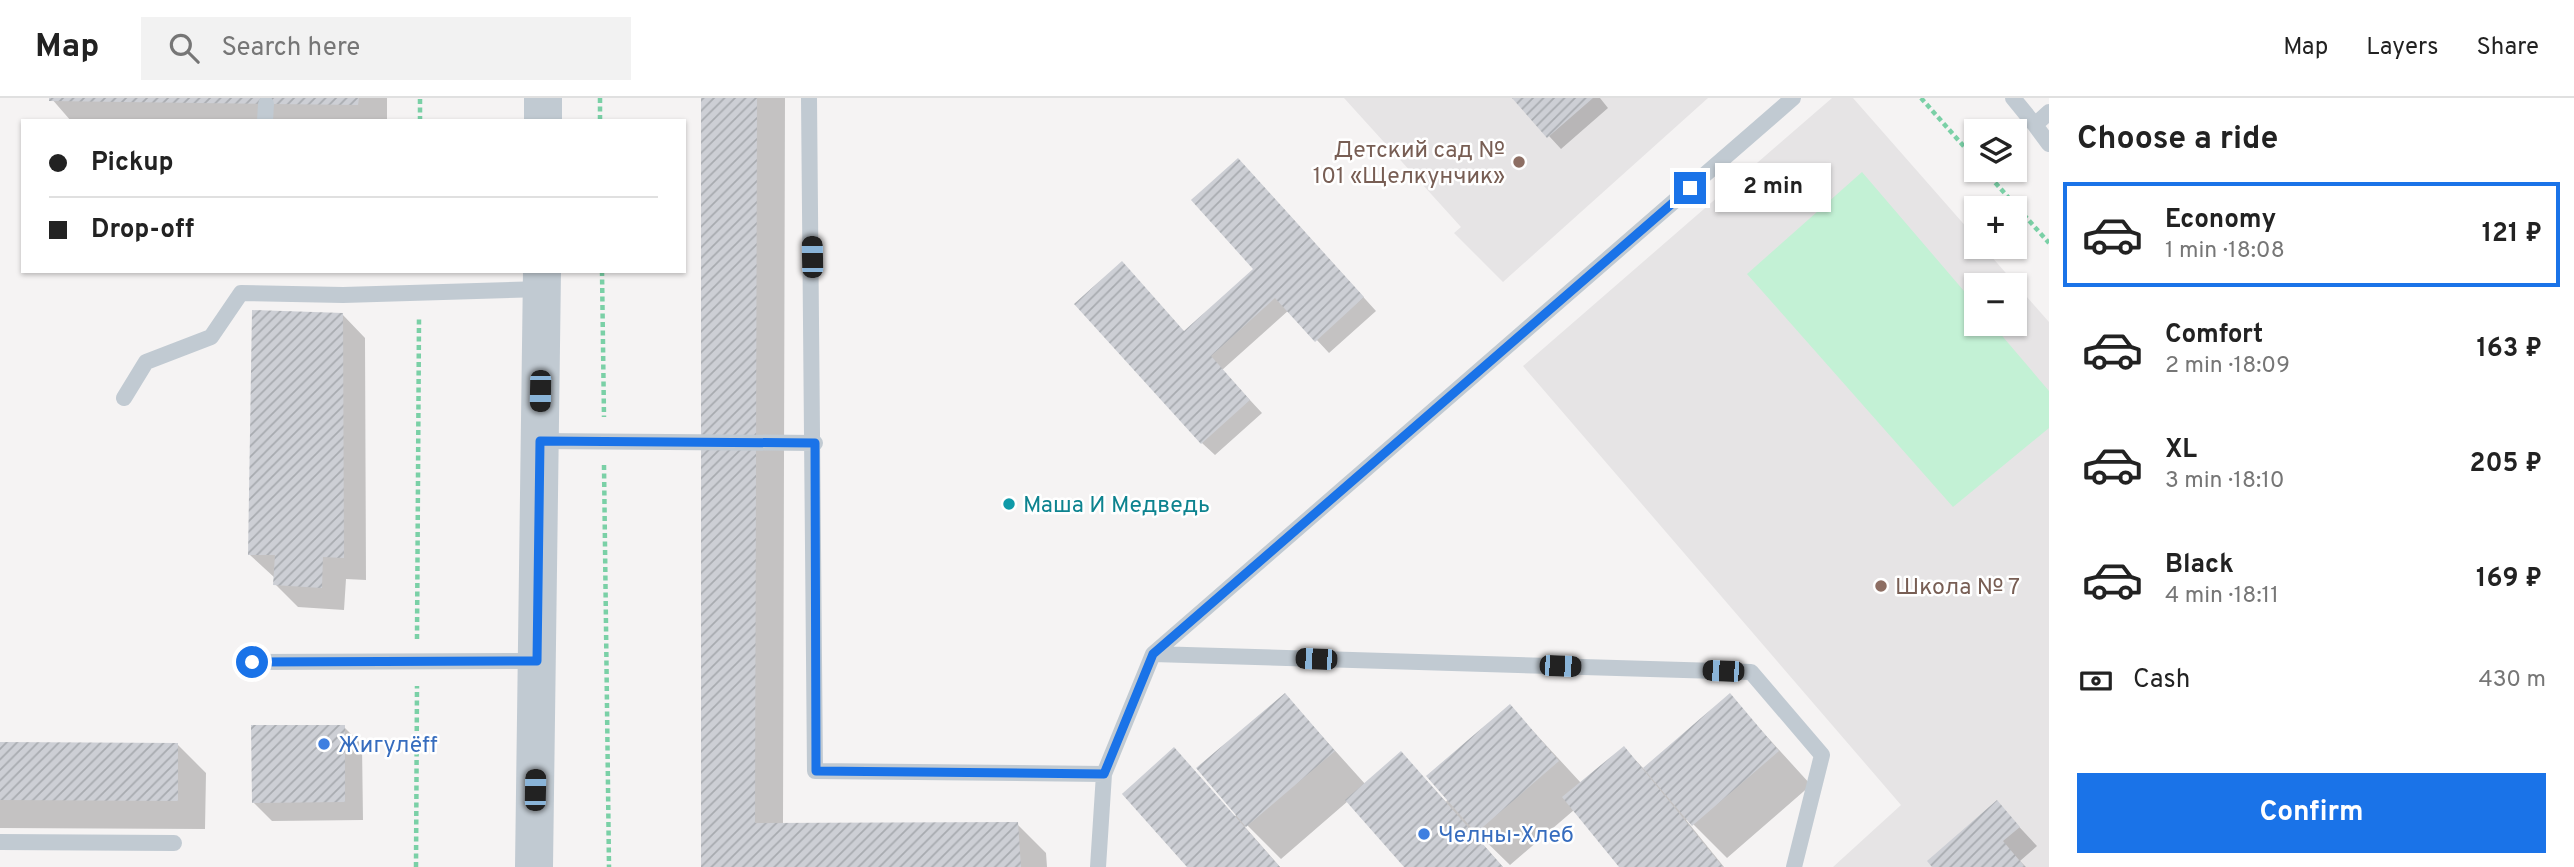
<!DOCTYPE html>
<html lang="en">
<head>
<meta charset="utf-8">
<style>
	:root { --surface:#fff; --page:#f2f2f2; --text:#222; --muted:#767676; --line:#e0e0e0; --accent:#1a73e8 }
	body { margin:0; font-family:Overpass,sans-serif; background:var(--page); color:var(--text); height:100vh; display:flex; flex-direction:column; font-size:26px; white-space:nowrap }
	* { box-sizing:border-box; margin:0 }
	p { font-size:23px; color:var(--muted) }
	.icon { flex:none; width:38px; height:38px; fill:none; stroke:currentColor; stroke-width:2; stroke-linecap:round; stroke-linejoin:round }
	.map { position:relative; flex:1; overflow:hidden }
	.sheet { display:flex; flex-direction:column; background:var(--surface); width:525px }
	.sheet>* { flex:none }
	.hud { position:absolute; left:21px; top:21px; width:665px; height:154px; border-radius:0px; box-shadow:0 2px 5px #0004; display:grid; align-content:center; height:154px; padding:0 28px; background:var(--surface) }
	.buttons { position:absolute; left:1964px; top:21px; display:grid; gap:14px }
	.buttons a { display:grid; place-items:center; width:63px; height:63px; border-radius:0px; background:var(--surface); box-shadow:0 2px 5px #0004; font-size:35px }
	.end { position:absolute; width:32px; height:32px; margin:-16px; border:9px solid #1a73e8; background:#fff; box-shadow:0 0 0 4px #fff }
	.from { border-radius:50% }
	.bubble { position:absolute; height:49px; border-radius:0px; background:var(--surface); box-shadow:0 2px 5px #0004; font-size:23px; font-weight:700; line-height:49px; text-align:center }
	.car { position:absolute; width:21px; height:42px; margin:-21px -10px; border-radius:9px; box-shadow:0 0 5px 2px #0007; background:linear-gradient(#222 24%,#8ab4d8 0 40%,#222 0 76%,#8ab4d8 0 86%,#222 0) }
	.hud b { display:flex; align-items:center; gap:24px; height:66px; font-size:26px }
	.hud b+b { border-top:2px solid var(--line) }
	.hud i { width:18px; height:18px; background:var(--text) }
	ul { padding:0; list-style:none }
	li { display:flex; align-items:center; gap:21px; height:105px; margin:0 14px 10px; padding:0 14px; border:4px solid transparent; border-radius:0px }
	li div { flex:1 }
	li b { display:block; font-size:26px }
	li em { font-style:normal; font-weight:700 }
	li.selected { border-color:var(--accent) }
	li>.icon { width:63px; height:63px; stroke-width:1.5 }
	h2 { padding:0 28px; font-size:32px; line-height:84px }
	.pay { display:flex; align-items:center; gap:18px; height:77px; padding:0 28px; font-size:26px }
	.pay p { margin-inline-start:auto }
	.cta { display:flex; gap:14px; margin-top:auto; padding:14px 28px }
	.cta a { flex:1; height:80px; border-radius:0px; background:var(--accent); color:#fff; font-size:28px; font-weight:700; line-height:80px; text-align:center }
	header { display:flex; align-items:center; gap:42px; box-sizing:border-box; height:98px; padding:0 35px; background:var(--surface); border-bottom:2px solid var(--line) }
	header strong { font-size:33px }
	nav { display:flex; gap:38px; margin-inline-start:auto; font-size:24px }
	.search { width:490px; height:63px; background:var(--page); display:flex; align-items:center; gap:18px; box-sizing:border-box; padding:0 24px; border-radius:0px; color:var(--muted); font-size:26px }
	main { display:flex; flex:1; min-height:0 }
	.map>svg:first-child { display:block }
	.education { fill:#e6e4e5; fill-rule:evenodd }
	.park { fill:#c3f1d5 }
	.shadow { fill:#0003 }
	.building { fill:url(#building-hatch) }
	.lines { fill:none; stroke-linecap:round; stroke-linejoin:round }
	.path { stroke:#7ad0a6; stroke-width:4.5; stroke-dasharray:5 3.5; stroke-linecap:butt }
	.service { stroke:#c1cad2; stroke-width:16 }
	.tertiary { stroke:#c1cad2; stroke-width:38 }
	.route { stroke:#1a73e8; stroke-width:9 }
	.education-dot { fill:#8d6e63; stroke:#fff; stroke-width:2.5 }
	.culture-dot { fill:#0f9aa8; stroke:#fff; stroke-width:2.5 }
	.shop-dot { fill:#3f7fe0; stroke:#fff; stroke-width:2.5 }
	.labels { text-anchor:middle; stroke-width:5; stroke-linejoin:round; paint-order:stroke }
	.education-label { font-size:23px; fill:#785e54; stroke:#fff; text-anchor:end }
	.culture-label { font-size:23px; fill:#0d838f; stroke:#fff; text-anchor:start }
	.shop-label { font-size:23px; fill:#366cbe; stroke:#fff; text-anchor:start }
</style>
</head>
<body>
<header>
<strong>Map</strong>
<div class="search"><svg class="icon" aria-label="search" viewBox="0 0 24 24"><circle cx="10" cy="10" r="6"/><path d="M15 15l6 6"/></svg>Search here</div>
<nav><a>Map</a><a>Layers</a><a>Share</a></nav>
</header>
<main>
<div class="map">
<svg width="2049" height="769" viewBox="0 0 2049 769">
	<defs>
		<pattern id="building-hatch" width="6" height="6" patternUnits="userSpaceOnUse" patternTransform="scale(1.75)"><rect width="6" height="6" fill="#cdcfd5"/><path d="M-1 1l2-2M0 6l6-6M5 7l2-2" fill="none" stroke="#a8abb0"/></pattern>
	</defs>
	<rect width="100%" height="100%" fill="#f5f3f3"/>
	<path class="education" d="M1344 0H1708L1503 184 1454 135 1461 129Z
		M1832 0H1853L1976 140V149H1983L2049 224V769H1833L1901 707 1523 268ZM1976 187H2014V226H1976Z"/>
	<path class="park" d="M1862 74 1976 207V226H1992L2049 293V330L1953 409 1747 176Z"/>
	<path class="shadow" d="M51 0H387V23H71Z
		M703 0H785L783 726H1017L1046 755 1047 769H703Z
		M1514 0H1600L1608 10 1561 51Z
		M1251 75 1376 213 1329 255 1289 212 1222 272 1262 315 1215 357 1202 345 1185 235 1256 171Z
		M342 216 365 240 366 482 346 481 344 512 298 509 275 486V480L250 457Z
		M1285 597 1366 687 1401 655 1446 704 1510 608 1581 685 1624 650 1644 671 1730 598 1811 687 1727 760 1688 721 1686 722 1724 769H1621L1574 712 1510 767 1472 730 1470 732 1503 769H1406L1348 703 1281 761 1247 727 1245 729 1280 769H1190L1237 716Z
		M344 629 362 647 363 722 272 723 253 704Z
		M0 646H177L206 675 205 731 0 730Z
		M1997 705 2037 748 2020 763 2026 769H1934Z"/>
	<path class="building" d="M49 0H359L358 7 49 3Z
		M701 0H757L755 725 1018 724 1021 769H701Z
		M1512 0H1593L1547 40Z
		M1238 60 1364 199 1315 244 1275 200 1211 258 1250 302 1201 346 1074 206 1122 163 1184 233 1253 171 1191 102Z
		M252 212 343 215 344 460 323 459 322 490 273 487 275 457H248Z
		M1285 595 1335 653 1246 729 1196 670Z
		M1730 595 1779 653 1692 728 1643 670Z
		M1510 606 1559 663 1476 735 1426 678Z
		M251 627H345V704L252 705Z
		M0 644 178 645V703L0 702Z
		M1624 648 1723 769H1619L1562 699Z
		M1174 649 1280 769H1187L1122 696Z
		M1401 653 1503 769H1404L1345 702Z
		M1997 702 2020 729 2003 743 2025 769H1932L1927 763Z"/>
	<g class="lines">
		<path class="path" d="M600 0V23
			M1921 0 1976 62
			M420 23V0
			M1984 72 2049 145
			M602 173 604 319
			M604 367 609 769
			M417 541 419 220
			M416 769 417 588"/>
		<path class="service" d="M809 0 815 673 1104 676 1098 769
			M2013 0 2035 27 2049 14
			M265 23 266 6
			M2035 27 2049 46
			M124 300 146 264 211 239 241 195 343 197 542 191
			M539 343 815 345
			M1153 556 1751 574 1822 657 1794 769
			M252 564 537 563
			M1104 676 1153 556 1793 0
			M0 744 174 745"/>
		<path class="tertiary" d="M543 0V23
			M534 769 542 173"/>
	</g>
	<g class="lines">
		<path class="route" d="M252 564 537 563 540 343 815 345 816 673 1104 676 1153 556 1690 90"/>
	</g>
	<g class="education-dot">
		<circle cx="1519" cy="64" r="7"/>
		<circle cx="1881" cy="488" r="7"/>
	</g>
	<circle class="culture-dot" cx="1009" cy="406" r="7"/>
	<g class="shop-dot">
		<circle cx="324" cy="646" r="7"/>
		<circle cx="1424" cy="736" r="7"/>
	</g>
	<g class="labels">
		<g class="education-label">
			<text x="1505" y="59">Детский сад №<tspan x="1505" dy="26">101 «Щелкунчик»</tspan></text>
			<text x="1895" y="496" text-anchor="start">Школа № 7</text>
		</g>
		<g class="culture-label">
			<text x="1023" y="414">Маша И Медведь</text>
		</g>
		<g class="shop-label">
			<text x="338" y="654">Жигулёff</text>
			<text x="1438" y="744">Челны-Хлеб</text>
		</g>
	</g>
</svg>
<div class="buttons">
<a><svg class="icon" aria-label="layers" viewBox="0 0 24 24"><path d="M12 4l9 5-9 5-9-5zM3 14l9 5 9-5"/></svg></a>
<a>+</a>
<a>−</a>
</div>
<i class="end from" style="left:252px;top:564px"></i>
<i class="end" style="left:1690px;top:90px"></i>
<div class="bubble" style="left:1715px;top:65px;width:116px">2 min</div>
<i class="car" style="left:812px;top:159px;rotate:359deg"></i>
<i class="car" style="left:540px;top:293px;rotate:181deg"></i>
<i class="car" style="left:1316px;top:561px;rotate:272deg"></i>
<i class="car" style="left:1560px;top:568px;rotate:92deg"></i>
<i class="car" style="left:1723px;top:573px;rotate:272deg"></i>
<i class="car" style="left:535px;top:692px;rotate:1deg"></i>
<div class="hud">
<b><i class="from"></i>Pickup</b>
<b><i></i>Drop-off</b>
</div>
</div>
<section class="sheet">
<h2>Choose a ride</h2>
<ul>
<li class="selected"><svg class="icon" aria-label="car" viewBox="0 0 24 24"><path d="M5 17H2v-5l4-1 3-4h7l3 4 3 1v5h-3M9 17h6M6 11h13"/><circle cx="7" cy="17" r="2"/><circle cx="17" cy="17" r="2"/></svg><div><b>Economy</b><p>1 min · 18:08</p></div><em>121 ₽</em></li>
<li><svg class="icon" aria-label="car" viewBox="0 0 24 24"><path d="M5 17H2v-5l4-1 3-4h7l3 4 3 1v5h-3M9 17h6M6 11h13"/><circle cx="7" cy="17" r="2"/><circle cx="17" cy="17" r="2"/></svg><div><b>Comfort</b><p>2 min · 18:09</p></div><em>163 ₽</em></li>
<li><svg class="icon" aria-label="car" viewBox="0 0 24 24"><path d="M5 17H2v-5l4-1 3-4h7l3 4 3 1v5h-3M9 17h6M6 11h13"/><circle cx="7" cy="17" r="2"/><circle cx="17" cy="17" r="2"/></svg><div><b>XL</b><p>3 min · 18:10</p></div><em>205 ₽</em></li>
<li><svg class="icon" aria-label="car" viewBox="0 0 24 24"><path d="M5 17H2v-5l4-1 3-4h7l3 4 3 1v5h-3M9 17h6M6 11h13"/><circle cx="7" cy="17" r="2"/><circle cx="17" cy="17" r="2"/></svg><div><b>Black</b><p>4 min · 18:11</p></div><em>169 ₽</em></li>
</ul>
<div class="pay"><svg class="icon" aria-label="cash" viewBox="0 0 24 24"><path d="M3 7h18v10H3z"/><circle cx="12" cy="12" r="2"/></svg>Cash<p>430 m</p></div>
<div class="cta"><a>Confirm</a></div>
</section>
</main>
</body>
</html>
